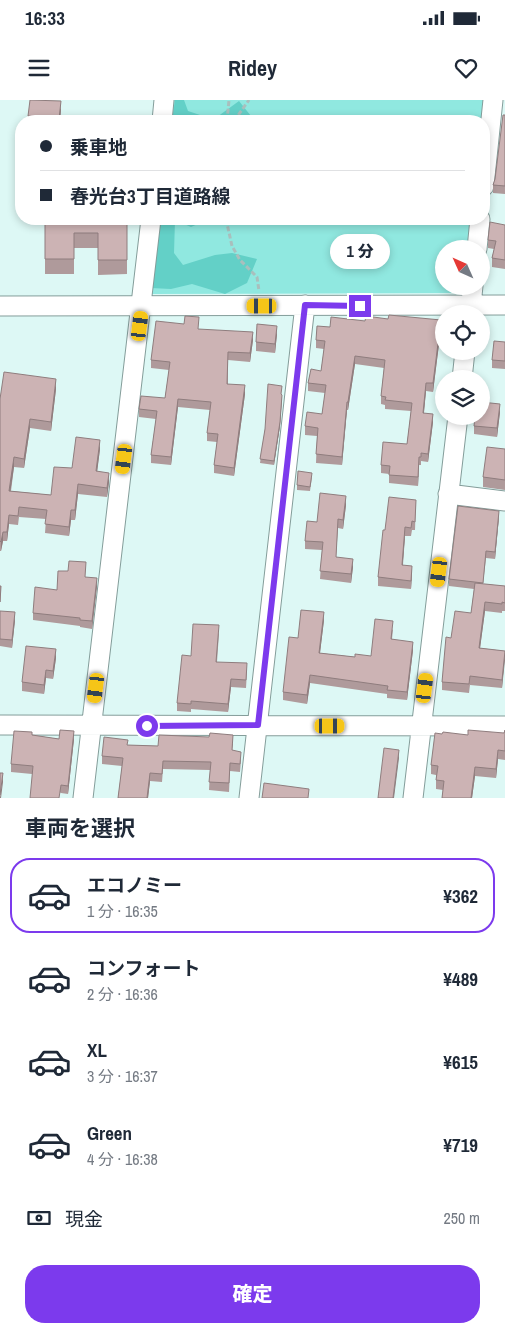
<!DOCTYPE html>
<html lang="ja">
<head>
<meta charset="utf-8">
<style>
	:root { --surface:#fff; --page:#f2f2f3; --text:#1f2937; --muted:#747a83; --line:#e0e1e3; --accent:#7c3aed }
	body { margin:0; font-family:"Archivo Narrow","Noto Sans JP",sans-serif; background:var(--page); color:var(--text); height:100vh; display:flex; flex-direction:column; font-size:19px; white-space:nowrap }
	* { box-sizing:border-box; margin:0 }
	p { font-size:16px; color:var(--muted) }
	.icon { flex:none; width:28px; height:28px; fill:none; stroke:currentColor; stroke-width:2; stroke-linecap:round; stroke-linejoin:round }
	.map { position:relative; height:698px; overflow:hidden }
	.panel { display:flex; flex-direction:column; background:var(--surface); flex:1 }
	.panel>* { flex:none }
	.banner { position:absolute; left:15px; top:15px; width:475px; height:110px; border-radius:20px; box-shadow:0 2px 8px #0003; display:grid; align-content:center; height:110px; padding:0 25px; background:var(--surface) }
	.needle { width:32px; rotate:315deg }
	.controls { position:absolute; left:435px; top:140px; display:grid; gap:10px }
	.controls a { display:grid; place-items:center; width:55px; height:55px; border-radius:50%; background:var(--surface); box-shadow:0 2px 8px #0003; font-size:25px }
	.end { position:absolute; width:22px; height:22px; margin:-11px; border:6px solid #7c3aed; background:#fff; box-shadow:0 0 0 2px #fff }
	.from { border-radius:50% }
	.bubble { position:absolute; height:35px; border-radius:18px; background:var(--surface); box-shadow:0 2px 8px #0003; font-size:16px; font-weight:800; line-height:35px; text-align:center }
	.car { position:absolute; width:15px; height:30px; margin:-15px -8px; border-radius:6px; box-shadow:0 0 4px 1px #0007; background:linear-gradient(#f5c518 24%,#345 0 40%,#f5c518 0 76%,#345 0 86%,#f5c518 0) }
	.banner b { display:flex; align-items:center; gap:18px; height:48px; font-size:19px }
	.banner b+b { border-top:1px solid var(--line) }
	.banner i { width:12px; height:12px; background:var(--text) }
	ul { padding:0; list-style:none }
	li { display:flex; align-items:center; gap:15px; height:75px; margin:0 10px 8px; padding:0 15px; border:2px solid transparent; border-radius:20px }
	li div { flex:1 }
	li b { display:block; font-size:19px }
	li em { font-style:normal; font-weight:800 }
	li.active { border-color:var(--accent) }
	li>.icon { width:45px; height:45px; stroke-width:1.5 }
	h2 { padding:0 25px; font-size:22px; line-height:60px }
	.pay { display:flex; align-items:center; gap:12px; height:55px; padding:0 25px; font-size:19px }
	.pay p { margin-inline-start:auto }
	.primary-button { display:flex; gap:10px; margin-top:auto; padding:10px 25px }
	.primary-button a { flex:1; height:58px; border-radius:20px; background:var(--accent); color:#fff; font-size:20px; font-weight:800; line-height:58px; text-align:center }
	.status { display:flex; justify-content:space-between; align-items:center; height:35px; padding:0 25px; background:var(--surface); direction:ltr }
	.status svg { height:14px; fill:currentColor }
	header { display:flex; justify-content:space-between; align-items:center; height:65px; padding:0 25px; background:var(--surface); font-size:22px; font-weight:800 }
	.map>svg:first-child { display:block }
	.green { fill:#90e8e0 }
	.forest { fill:#63d0c7 }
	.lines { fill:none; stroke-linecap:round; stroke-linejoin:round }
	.minor-casing { stroke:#849d9a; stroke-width:21 }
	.path { stroke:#a9bfbd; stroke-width:3; stroke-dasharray:5 2.5; stroke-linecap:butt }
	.minor { stroke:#fff; stroke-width:19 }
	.wall { fill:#af9a9b }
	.shaded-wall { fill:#8f7d7e }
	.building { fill:#ccb3b4; stroke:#8f7d7e }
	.route { stroke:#7c3aed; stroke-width:6 }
</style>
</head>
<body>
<div class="status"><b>16:33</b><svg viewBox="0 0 49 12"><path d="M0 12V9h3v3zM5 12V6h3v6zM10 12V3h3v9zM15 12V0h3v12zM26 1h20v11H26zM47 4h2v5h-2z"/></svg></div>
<header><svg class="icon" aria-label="menu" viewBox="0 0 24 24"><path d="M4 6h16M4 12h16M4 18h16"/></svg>Ridey<svg class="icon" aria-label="heart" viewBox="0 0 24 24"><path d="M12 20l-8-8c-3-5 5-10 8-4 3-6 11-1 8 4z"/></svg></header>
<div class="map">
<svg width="505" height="698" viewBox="0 0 505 698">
	<rect width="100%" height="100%" fill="#ddf8f5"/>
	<path class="green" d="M170 0H486L484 21H168Z
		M156 119H473L469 149H444V186H465L464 193 147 194Z"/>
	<path class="forest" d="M175 0H184L188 11 200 15 204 21H172Z
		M239 1 255 21H217V17Z
		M160 119H209L191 127 175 120 174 153 183 165 215 155 232 153 257 159 247 183 225 194 192 184 171 189 151 188Z"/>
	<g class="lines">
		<defs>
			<path id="minor" d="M162 21 164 0
				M484 86 493 0
				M477 149 480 119
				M0 206 505 205
				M470 214 473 186
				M462 279 465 251
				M448 394 505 401
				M0 625 505 626
				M83 698 151 119
				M249 698 305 205
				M413 698 458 316"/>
		</defs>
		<use href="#minor" class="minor-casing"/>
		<path class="path" d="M227 21 229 0
			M234 21 249 0
			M226 119 232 146 240 160 257 177 259 191"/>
		<use href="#minor" class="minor"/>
	</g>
	<path class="wall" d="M61 9 60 21H28V16Z
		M505 15V94L493 93V85L495 79Z
		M45 119H127V174L98 175V148H74V174H45Z
		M505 125V169L492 167V158L494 149 488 148V140Z
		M184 224 198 229 253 240 250 262 228 260V284L245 294 234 376 214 373V365L217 342 207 341V333L210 310 178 307 171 365 151 363V355L156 319 139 317V309L165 298 169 270 151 268V260Z
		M330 227 441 228 433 292 426 291 424 313 433 322 428 362 421 361V365H419L418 386 389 383V374L381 373V365L407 344 411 311 385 309V305L381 304V296L384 268 355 264 348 310H347L342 365 316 363 317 336 305 335V326L322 314 325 293 308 291V283L321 271 324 249 316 248V240Z
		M277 234 275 253 256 251V242Z
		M505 242V269L492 268V260Z
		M56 289 51 331 30 328 24 368 14 367 11 391 51 395 72 368 100 349 97 371 109 382 107 397 78 394 75 420H71L69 436 45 433 46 419 19 417 18 425 9 424 7 441H3L1 451H0V299Z
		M281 295 282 299 280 326 274 365 260 363 265 329Z
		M500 312 497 337 474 334V326Z
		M505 349V390L483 387V377Z
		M312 377 310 391 297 390V385Z
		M416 400 415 430H412L411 436H405L403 465 412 474 411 489 378 486V477Z
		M346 405 343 429 338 428 336 457 353 467 351 483 320 479 322 450 305 449V441L317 422Z
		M499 417 495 459 486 458 483 484 505 486V511H502V513L485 511 480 548 505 551 502 588 470 585 469 593 442 590V582L451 538 471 513 474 489 449 486V479Z
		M85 477 97 486 92 529 80 527V526L33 520V513L57 490Z
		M0 511 15 520 12 548 0 546Z
		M324 520 320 553 355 557 371 556 393 529 392 539 413 550 407 600 387 598V594L310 583 307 604 283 600V592L298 538Z
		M219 533 217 562 247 571 246 588 231 587 228 612 191 609V612L177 611V603L191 556Z
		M56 558 53 579 46 578 44 594 22 591V582Z
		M505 630V660L498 659 496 678 475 676 472 698H442L443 690 436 689V675L431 674V665L442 634 468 635 504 633Z
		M32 635 59 639H74L68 694 61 693 32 674 11 672V664Z
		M233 644 232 650 241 660 240 672 230 671 229 692 209 690 210 670 163 669 162 682 150 681 148 698H118L122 666 102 664V656L128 645 158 646Z"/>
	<path class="shaded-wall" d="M61 1V9L60 21H59Z
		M441 220V228L433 292V283Z
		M277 226V234L275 253V244Z
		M253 232V240L250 262V253Z
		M355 256V264L348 310V302Z
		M56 279V289L51 331V322Z
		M426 283V291L423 321V313Z
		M245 285V294L234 376V368Z
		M282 295 280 326 274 365V361Z
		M178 299V307L171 365V357Z
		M347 302V310L342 365V357Z
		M500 304V312L497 337V328Z
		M433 314V322L428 362V354Z
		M30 319V328L24 368V359Z
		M100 340V349L96 381V371Z
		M14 357V367L9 400V391Z
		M419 357V365L418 386V377Z
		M109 373V382L107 397V388Z
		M78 384V394L75 420V410Z
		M346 396V405L343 429V420Z
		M71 410V420L69 436V427Z
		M499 411V417L495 459V452Z
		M9 415V424L7 441V432Z
		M405 427V436L402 473V465Z
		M3 432V441L1 451V442Z
		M353 459V467L351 483V474Z
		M412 466V474L411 489V481Z
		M97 478V486L92 529V521Z
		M485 502V511L479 556V548Z
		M15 512V520L12 548V540Z
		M324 512V520L319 561V553Z
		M413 542V550L407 600V592Z
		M56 549V558L53 579V571Z
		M505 551V560L502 588V580Z
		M46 570V578L44 594V585Z
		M310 575V583L307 604V595Z
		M231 579V587L228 612V604Z
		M74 631V639L68 694V686Z
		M399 650V658L394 698H393Z
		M498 650V659L496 678V669Z
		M475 667V676L472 698H471Z
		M3 673V682L1 698H0Z
		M150 673V681L148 698H147Z"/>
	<path class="building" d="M30 0 61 1 59 19 28 16Z
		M503 15H505V86L493 85 495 79Z
		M45 119H127V160H98V133H74V159H45Z
		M490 122 505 125V160L492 158 496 141 488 140Z
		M389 215 441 220 433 283H426L423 313 433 314 428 354 421 353V357H419L418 377 389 375 390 366 381 365 383 342 407 344 412 303 385 300 386 297 381 296 385 260 355 256 348 302H347L342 357 316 354 318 328 305 326 307 312 322 314 326 285 308 283 311 269 321 271 325 241 316 240 317 226 330 227 331 217 365 221 366 216 388 219Z
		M185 216 199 217 198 229 253 232 250 253 228 252 227 284 245 285 234 368 214 365 218 334 207 333 211 302 178 299 171 357 151 355 157 311 139 309 141 296 165 298 170 262 151 260 156 221 184 224Z
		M257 224 277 226 275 244 256 242Z
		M494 241 505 242V261L492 260Z
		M4 272 56 279 51 322 30 319 24 359 14 357 9 391 51 395 54 367 72 368 76 337 100 340 96 371 109 373 107 388 78 384 75 410H71L69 427 45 424 47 410 19 407 18 416 9 415 7 432H3L1 442 0 441V299Z
		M268 284 282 286 281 294 282 295 280 322 274 361 260 359 265 329Z
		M481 302 500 304 497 328 474 326 475 316H481Z
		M487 347 505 349V380L483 377Z
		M298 371 312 373 310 387 297 385Z
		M320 393 346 396 343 420 338 419 336 457 353 459 351 474 320 471 323 442 305 441 307 421 317 422Z
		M389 397 416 400 415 422 412 421 411 428 405 427 402 465 412 466 411 481 378 477 383 430H385Z
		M458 406 499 411 495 452 486 451 483 483 449 479Z
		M69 461 86 462 85 477 97 478 92 521 80 520V518L33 513 35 487 57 490 58 471H68Z
		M475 483 505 486V503L502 502V504L485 502 479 548 505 551 502 580 470 576 469 584 442 582 446 537 451 538 455 511 471 513Z
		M0 486H1L0 502Z
		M301 510 324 512 319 553 355 557V554L371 556 375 519 393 521 391 539 413 542 407 592 387 590 388 586 310 575 307 595 283 592 289 537 298 538Z
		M0 511 15 512 12 540 0 539Z
		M193 524 219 525 216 562 247 563 246 580 231 579 228 604 191 601V604L177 603 182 555 191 556Z
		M26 546 56 549 53 571 46 570 44 585 22 582Z
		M60 630 74 631 68 686 61 685 59 698H30L33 666 11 664 14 631 32 632V635L59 639Z
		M468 630 504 633 505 630V651L498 650 496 669 475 667 471 698H442L444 681 436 680 438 666 431 665 435 633 442 634 443 632 468 635Z
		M210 633 233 635 232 650 241 652 240 664 230 663 229 683 209 682 211 662 163 661 162 674 150 673 147 698H118L123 658 102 656 104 637 128 640 127 645 158 646 159 635 209 637Z
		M384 648 399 650 393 698H378Z
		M0 673H3L0 695Z
		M264 683 309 689 308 698H262Z"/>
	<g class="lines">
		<path class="route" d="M147 626 258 625 305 205 360 206"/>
	</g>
</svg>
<div class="controls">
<a><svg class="needle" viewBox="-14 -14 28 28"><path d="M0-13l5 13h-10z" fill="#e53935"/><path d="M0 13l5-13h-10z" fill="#747a83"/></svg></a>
<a><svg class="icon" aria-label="locate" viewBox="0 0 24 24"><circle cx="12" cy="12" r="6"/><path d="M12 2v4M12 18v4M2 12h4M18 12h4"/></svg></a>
<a><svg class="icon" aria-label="layers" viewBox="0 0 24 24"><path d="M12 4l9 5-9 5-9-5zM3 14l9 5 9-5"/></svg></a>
</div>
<i class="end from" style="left:147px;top:626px"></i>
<i class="end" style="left:360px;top:206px"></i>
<div class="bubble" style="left:330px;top:134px;width:60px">1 分</div>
<i class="car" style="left:262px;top:206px;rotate:270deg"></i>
<i class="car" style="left:140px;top:226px;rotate:7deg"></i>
<i class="car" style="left:124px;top:359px;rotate:187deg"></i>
<i class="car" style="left:439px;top:472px;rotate:187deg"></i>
<i class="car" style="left:96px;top:588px;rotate:187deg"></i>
<i class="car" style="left:425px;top:588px;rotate:7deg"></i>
<i class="car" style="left:330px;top:626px;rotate:90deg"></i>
<div class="banner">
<b><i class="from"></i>乗車地</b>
<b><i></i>春光台3丁目道路線</b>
</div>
</div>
<section class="panel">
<h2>車両を選択</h2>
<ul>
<li class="active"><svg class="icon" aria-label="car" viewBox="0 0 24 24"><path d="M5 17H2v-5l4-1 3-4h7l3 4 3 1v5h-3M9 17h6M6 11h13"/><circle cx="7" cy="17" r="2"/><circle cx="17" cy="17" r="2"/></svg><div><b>エコノミー</b><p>1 分 · 16:35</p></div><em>¥362</em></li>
<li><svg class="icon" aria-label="car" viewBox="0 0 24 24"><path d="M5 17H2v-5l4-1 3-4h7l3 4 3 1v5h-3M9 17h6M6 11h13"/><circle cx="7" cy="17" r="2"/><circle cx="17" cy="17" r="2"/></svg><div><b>コンフォート</b><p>2 分 · 16:36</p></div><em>¥489</em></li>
<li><svg class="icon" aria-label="car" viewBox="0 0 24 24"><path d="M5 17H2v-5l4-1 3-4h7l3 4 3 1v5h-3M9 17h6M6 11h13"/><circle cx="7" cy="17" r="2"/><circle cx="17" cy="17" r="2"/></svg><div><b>XL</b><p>3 分 · 16:37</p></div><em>¥615</em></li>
<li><svg class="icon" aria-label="car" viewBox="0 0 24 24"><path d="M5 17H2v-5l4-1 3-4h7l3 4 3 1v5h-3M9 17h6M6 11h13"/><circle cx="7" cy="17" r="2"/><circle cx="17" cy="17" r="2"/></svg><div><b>Green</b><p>4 分 · 16:38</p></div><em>¥719</em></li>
</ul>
<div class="pay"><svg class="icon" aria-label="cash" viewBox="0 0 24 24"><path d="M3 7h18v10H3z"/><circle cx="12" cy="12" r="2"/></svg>現金<p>250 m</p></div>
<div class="primary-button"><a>確定</a></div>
</section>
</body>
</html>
